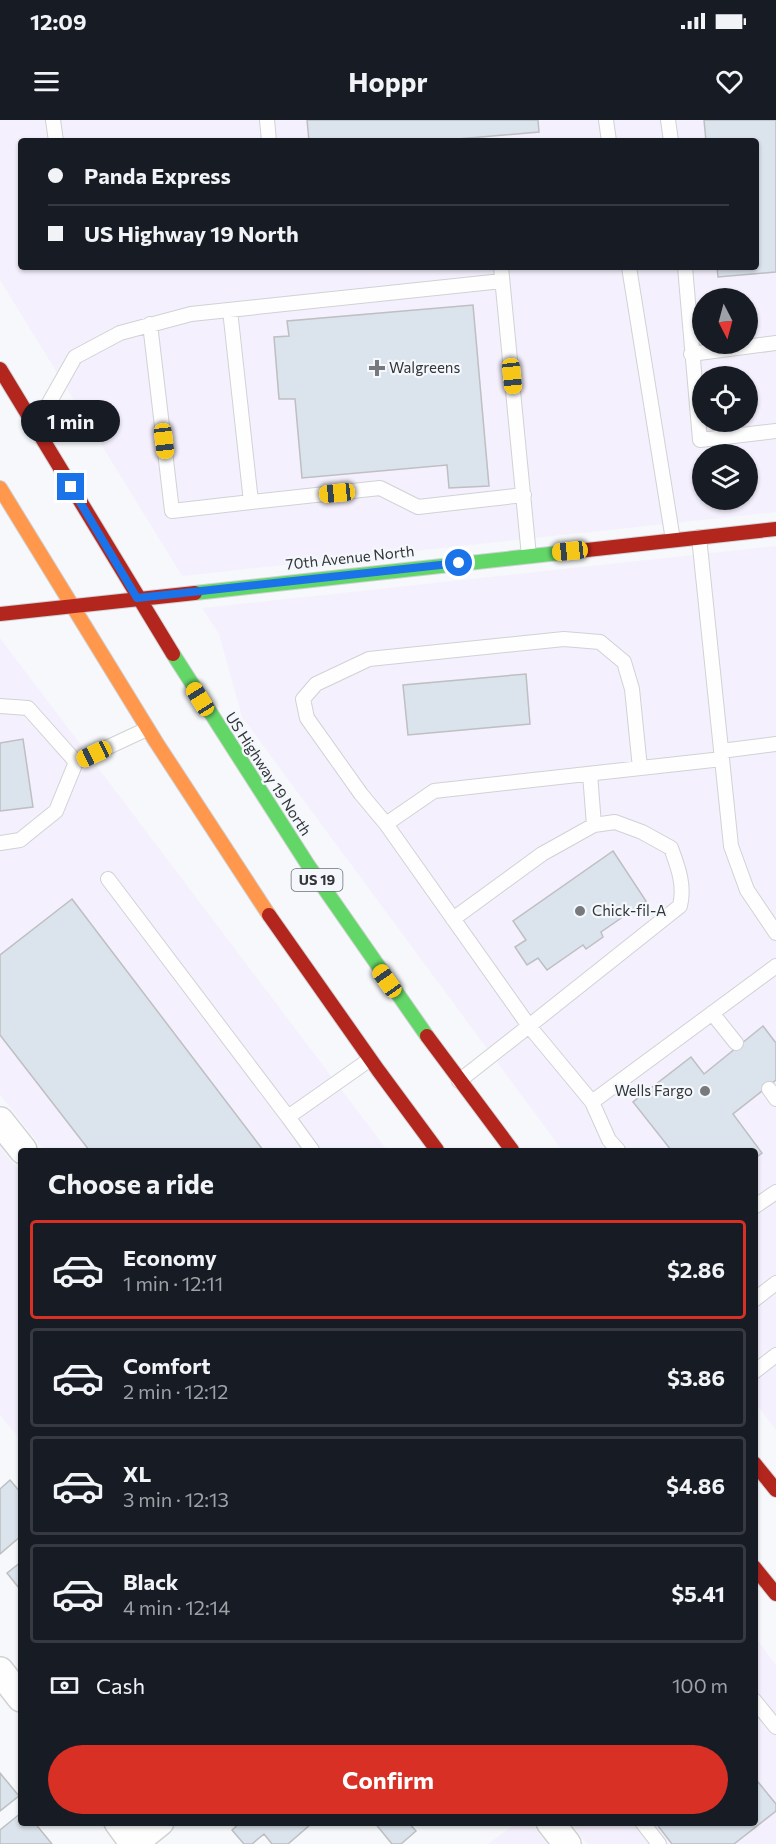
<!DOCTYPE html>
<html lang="en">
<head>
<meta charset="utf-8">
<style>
	:root { --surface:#171b24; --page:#242831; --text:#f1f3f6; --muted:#9ea1a6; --line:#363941; --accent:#d93025 }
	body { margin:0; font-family:Commissioner,sans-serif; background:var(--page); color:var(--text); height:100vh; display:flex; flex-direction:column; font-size:22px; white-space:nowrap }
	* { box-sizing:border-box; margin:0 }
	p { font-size:20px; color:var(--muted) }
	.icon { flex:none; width:33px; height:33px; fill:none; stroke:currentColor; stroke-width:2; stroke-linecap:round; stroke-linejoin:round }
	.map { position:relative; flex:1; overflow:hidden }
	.sheet { position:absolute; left:18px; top:1028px; width:740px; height:678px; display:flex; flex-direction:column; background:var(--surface); border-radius:6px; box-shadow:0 2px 4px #0004 }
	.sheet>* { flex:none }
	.top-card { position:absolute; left:18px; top:18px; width:741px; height:132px; border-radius:6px; box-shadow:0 2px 4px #0004; display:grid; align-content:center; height:132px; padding:0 30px; background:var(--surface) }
	.needle { width:39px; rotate:174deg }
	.fabs { position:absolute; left:692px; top:168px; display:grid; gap:12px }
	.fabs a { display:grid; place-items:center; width:66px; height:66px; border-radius:50%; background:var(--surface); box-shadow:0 2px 4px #0004; font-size:30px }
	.end { position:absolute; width:27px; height:27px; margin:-14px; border:8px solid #1a73e8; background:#fff; box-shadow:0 0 0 3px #fff }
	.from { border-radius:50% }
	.bubble { position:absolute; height:42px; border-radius:21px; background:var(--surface); box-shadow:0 2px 4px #0004; font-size:20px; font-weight:700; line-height:42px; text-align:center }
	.car { position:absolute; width:18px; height:36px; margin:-18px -9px; border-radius:8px; box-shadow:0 0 4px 2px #0007; background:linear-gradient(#f5c518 24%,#345 0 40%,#f5c518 0 76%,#345 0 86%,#f5c518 0) }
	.top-card b { display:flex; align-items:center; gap:21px; height:57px; font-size:22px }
	.top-card b+b { border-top:2px solid var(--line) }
	.top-card i { width:15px; height:15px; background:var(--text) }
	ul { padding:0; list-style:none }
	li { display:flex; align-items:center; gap:18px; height:99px; margin:0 12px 9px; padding:0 18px; border:3px solid var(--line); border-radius:6px }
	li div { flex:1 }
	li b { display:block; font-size:22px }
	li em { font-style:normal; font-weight:700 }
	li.on { border-color:var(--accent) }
	li>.icon { width:54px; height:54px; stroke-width:1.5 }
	h2 { padding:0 30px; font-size:27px; line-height:72px }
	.pay { display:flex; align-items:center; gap:15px; height:66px; padding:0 30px; font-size:22px }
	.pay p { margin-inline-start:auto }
	.cta { display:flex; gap:12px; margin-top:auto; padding:12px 30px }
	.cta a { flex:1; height:69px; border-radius:36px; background:var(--accent); color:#fff; font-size:24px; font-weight:700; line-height:69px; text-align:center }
	.status { display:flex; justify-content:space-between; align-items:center; height:42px; padding:0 30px; background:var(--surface); direction:ltr }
	.status svg { height:16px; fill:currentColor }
	header { display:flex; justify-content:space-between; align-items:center; height:78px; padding:0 30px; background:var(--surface); font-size:27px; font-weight:700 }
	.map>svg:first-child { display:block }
	.commercial { fill:#f5f0fd; fill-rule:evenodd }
	.building { fill:#dbe3ec; stroke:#bdbfc1; stroke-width:1.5 }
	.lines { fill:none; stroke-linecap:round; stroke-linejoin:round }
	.lane-casing { stroke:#d0d2d4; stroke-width:16 }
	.street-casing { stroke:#d0d2d4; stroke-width:30 }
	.fast-casing { stroke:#d0d2d4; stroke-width:16 }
	.slow-casing { stroke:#d0d2d4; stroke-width:16 }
	.jam-casing { stroke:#d0d2d4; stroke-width:16 }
	.lane { stroke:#fefefe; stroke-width:14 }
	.street { stroke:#fefefe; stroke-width:27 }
	.fast { stroke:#63d668; stroke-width:14 }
	.slow { stroke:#ff974d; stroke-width:14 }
	.jam { stroke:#b3261e; stroke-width:14 }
	.route { stroke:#1a73e8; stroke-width:8 }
	.poi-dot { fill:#77797c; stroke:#f4f8fd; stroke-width:2 }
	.labels { text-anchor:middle; stroke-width:4.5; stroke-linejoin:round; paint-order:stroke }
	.shield { fill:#f4f8fd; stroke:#6d7072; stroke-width:1.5 }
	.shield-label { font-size:14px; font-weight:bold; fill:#333537 }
	.poi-label { font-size:15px; fill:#333537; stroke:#f4f8fd; text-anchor:start }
	.street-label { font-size:15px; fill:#333537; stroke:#f4f8fd }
</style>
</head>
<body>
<div class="status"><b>12:09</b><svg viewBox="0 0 49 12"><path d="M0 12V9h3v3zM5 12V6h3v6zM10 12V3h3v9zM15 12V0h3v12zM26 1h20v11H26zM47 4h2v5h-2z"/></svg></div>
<header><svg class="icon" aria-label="menu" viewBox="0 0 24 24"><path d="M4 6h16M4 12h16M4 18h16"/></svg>Hoppr<svg class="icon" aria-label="heart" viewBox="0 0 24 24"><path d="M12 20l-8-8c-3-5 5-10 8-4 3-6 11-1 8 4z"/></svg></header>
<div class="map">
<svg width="776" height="1724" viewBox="0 0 776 1724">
	<rect width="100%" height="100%" fill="#f6f8fb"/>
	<path class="commercial" d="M0 0H776V392L182 456 0 160ZM21 21H756V147H21ZM702 178H747V224H702ZM702 256H747V302H702ZM702 334H747V380H702Z
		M776 426V1310L755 1283 754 1030H562L242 597 219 514 202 488Z
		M0 518 387 1030H44L0 975Z
		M0 1027 21 1053V1320L0 1295Z
		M755 1517 776 1545V1724H587L571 1703 754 1702Z
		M518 1702 531 1703 547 1724H488Z"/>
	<path class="building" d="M307 0H538L539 12 434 21H309Z
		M704 0H776V152L718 157 717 147H756V21H706Z
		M473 185 489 366 449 368 447 345 302 358 295 279H279L274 217 289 216 287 201Z
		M526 554 530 604 408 615 403 565Z
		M23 619 33 687 0 691V623Z
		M613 731 646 781 601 812 603 817 586 829 583 825 547 850 538 838 527 845 515 827 526 820 513 801Z
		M72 779 263 1030H89L0 915V835Z
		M763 906 776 923V960L733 994 762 1033 754 1039V1030H671L633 982 691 937 704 954Z
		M10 1360 21 1373V1416L0 1434V1369Z
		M21 1442V1467L19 1468 7 1453Z
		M0 1653 19 1676 0 1691Z
		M754 1657 776 1684V1691L734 1724H672L655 1702H754Z
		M21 1693V1702H34L52 1724H0V1710Z
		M241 1702H310L311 1704 288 1724H272L264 1714 252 1724H244L232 1710Z
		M374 1702H408L416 1711 401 1724H392Z"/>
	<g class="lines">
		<defs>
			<path id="lane" d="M53 0 56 21
				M267 0 269 21
				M606 0 609 21
				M668 0 671 21
				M501 147 529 436
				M629 147 673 420
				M685 147 700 320 776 311
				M150 204 172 391 251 382 230 190
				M691 234 776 223
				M36 306 75 237 120 213 191 194 502 161
				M251 382 380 368 418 387 524 375
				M699 417 731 726 747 770 776 813
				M0 586 28 588 76 642 56 691 20 720 0 723
				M721 631 776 624
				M76 642 147 609
				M590 654 594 705
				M386 704 361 674 307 598 303 579 316 564 369 539 564 519 600 522 624 542 632 569 640 648
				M108 759 288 997
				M453 799 542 734 594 705 615 702 642 712 671 728C678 747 685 765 680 786L529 906 386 704 434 671 722 639
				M712 893 736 923
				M459 961 529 906 592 982 776 846
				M769 969 776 979
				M592 982 609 1020 618 1030
				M312 1030 288 997 369 940
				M754 1087 776 1072
				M754 1180 776 1163
				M754 1252 776 1235
				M754 1580 776 1607
				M642 1702 659 1724"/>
			<path id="street" d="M0 1001 23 1030
				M0 1551 21 1578
				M118 1702 134 1724
				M550 1702 567 1724
				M134 1723 160 1702"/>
			<path id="fast" d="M195 473 587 430
				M173 534 308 745 427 916"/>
			<path id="slow" d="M0 368 156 622 269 795"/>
			<path id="jam" d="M0 249 173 534
				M587 430 776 409
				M0 494 195 473
				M269 795 378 950 437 1030
				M427 916 512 1030
				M754 1343 776 1370
				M754 1447 776 1474"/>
		</defs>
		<use href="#lane" class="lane-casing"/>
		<use href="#street" class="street-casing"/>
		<use href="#fast" class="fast-casing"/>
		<use href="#slow" class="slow-casing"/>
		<use href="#jam" class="jam-casing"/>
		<use href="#lane" class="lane"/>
		<use href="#street" class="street"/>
		<use href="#fast" class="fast"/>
		<use href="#slow" class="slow"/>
		<use href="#jam" class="jam"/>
	</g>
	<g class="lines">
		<path class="route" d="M71 367 137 478 459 443"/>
	</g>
	<g class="poi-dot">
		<path d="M374 239h6v6h6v6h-6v6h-6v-6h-6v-6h6z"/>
		<circle cx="580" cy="791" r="6"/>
		<circle cx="705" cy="971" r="6"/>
	</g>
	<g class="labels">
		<rect class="shield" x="291.5" y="749" width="51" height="22" rx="4.5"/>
		<g class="shield-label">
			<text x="317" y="765">US 19</text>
		</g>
		<g class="poi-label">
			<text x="389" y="253">Walgreens</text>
			<text x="592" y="796">Chick-fil-A</text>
			<text x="693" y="976" text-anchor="end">Wells Fargo</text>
		</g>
		<g class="street-label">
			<text transform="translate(350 438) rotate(-6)" y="5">70th Avenue North</text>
			<text transform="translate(268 654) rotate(57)" y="5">US Highway 19 North</text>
		</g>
	</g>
</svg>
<div class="fabs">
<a><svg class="needle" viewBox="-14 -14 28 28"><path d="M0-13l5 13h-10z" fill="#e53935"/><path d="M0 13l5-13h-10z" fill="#9ea1a6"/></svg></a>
<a><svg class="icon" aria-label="locate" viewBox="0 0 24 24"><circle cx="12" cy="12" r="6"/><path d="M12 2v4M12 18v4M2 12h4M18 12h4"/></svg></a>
<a><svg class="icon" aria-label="layers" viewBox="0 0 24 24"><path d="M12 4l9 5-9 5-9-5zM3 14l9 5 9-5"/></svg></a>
</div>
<i class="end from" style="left:459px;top:443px"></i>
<i class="end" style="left:71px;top:367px"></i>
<div class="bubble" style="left:21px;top:280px;width:99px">1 min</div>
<i class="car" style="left:512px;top:256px;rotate:174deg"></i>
<i class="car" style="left:164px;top:321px;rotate:173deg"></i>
<i class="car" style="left:337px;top:373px;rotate:264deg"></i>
<i class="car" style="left:570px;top:431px;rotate:264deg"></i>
<i class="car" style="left:200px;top:579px;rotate:328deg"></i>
<i class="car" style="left:94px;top:634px;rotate:245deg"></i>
<i class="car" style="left:387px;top:861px;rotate:325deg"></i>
<div class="top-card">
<b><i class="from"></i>Panda Express</b>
<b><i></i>US Highway 19 North</b>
</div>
<section class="sheet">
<h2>Choose a ride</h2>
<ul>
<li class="on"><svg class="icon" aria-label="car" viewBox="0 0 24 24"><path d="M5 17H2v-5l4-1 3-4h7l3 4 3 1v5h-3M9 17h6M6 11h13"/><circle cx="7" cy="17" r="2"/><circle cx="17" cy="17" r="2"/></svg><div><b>Economy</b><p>1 min · 12:11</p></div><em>$2.86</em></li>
<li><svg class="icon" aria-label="car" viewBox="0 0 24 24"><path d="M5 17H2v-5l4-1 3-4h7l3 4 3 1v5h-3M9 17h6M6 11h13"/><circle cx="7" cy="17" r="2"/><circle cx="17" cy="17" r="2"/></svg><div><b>Comfort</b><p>2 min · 12:12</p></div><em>$3.86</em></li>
<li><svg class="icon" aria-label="car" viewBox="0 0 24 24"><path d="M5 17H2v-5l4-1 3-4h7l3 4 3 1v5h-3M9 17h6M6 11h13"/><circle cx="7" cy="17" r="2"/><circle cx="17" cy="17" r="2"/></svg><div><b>XL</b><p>3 min · 12:13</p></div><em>$4.86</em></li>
<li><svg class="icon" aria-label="car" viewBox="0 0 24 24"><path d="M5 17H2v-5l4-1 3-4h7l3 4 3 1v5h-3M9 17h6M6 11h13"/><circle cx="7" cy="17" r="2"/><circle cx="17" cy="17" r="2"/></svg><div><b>Black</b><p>4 min · 12:14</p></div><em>$5.41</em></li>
</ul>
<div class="pay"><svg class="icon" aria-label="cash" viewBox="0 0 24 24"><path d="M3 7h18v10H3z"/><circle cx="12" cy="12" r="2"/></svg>Cash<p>100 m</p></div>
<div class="cta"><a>Confirm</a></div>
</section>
</div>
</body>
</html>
